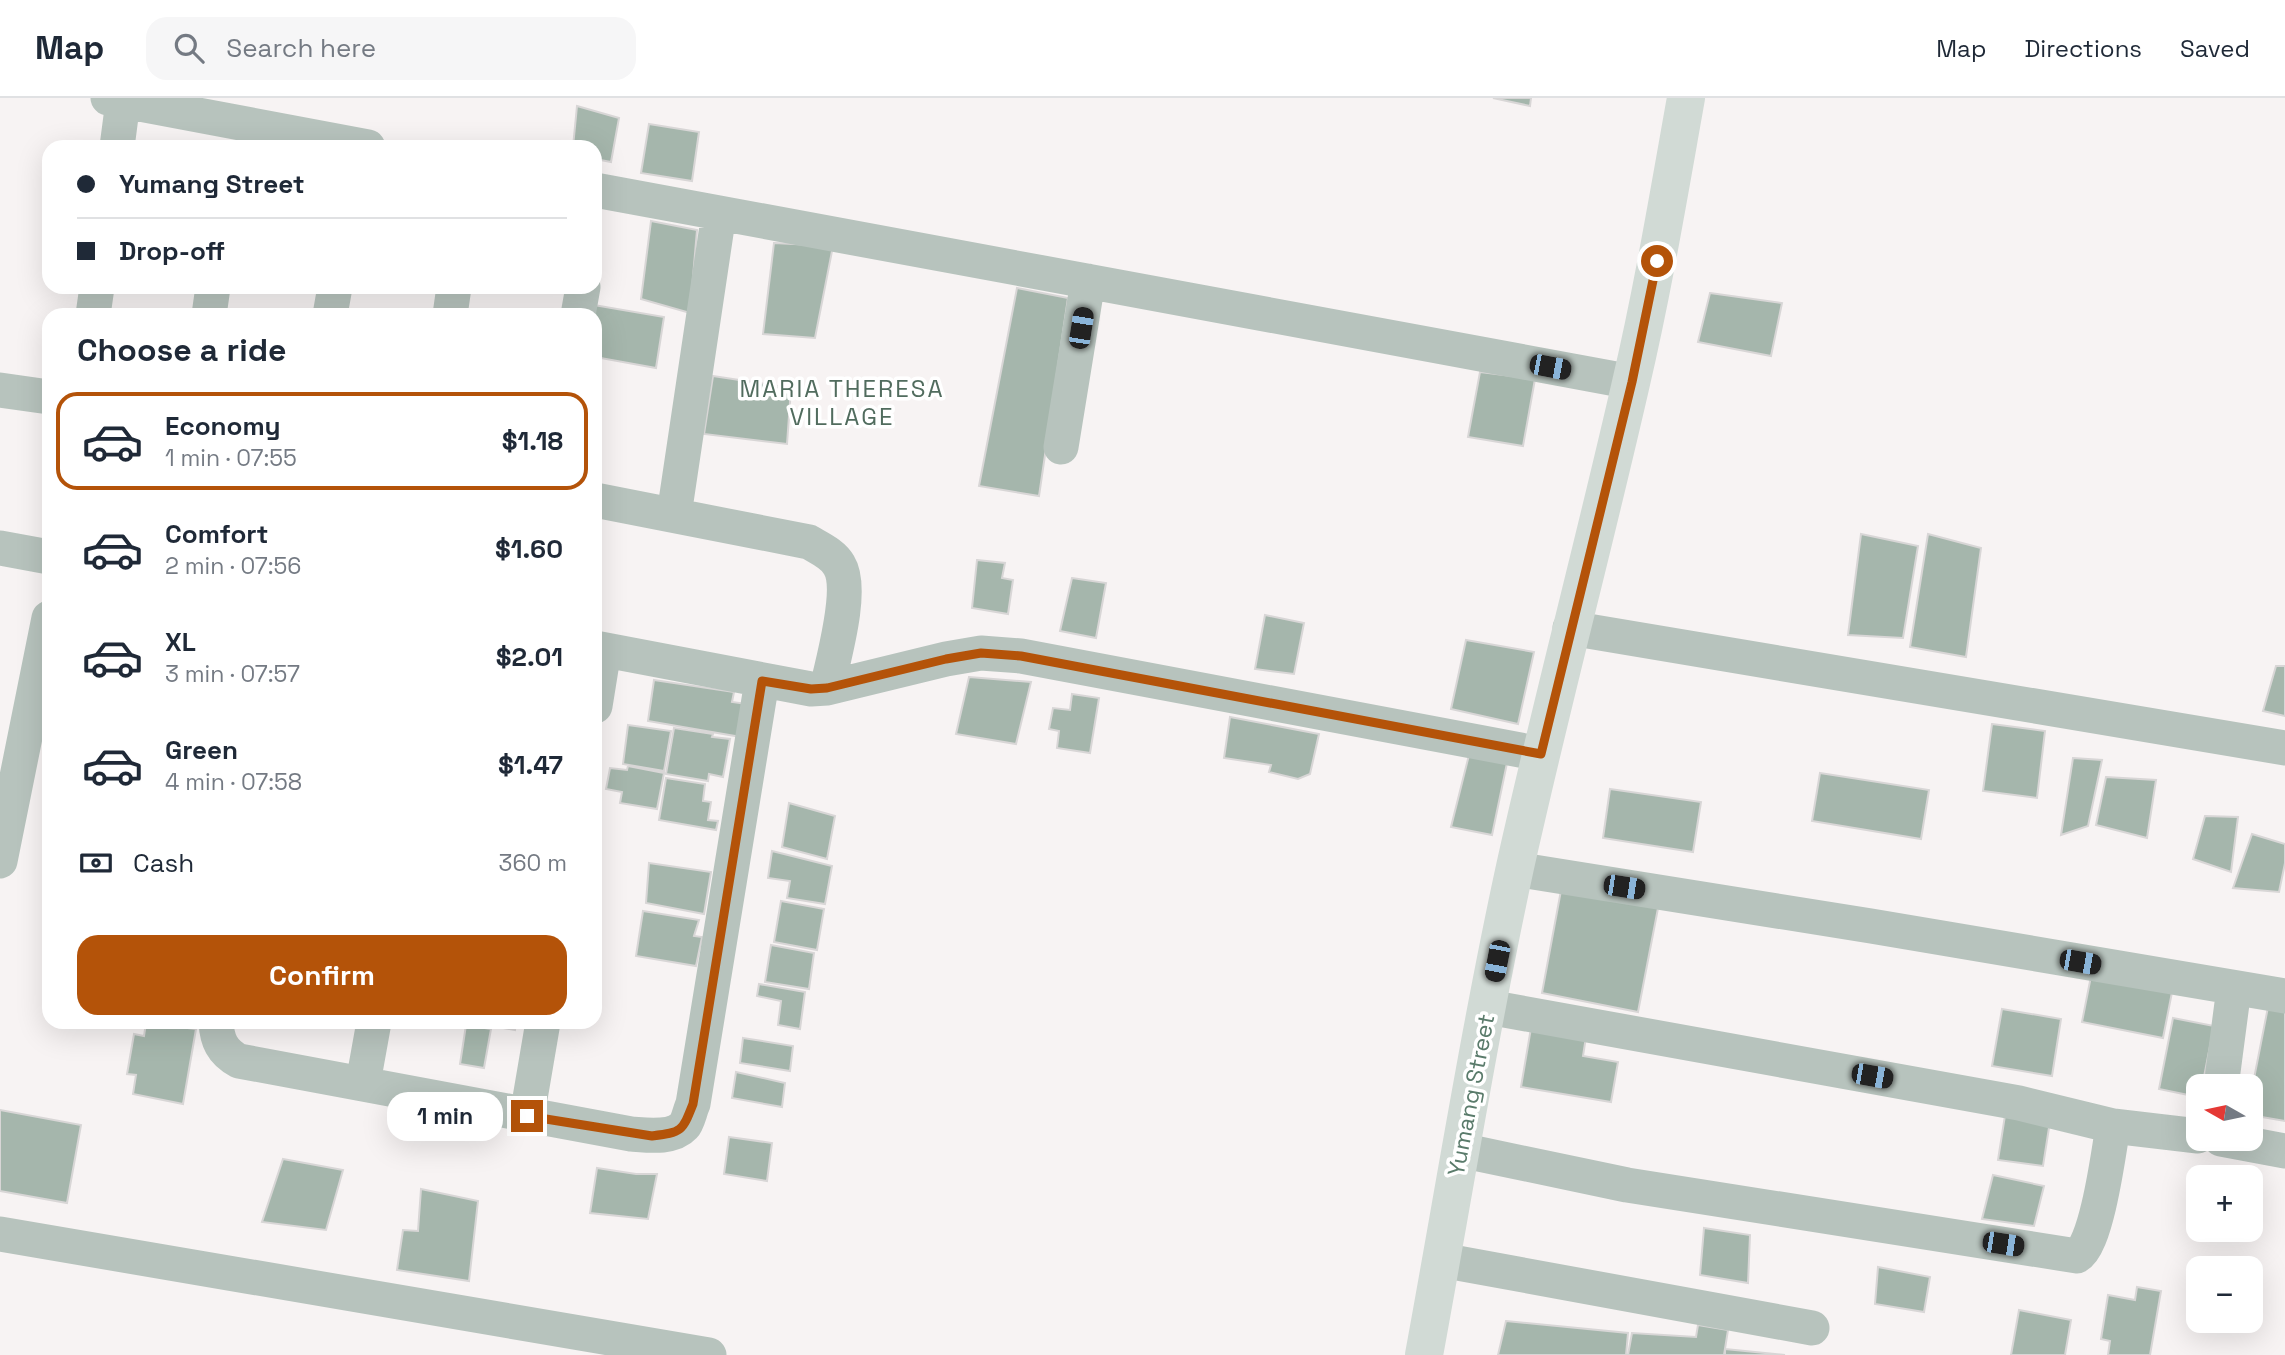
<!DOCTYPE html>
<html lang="en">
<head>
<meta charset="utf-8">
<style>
	:root { --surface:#fff; --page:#f6f6f7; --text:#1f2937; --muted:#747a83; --line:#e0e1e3; --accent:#b45309 }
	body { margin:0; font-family:"Space Grotesk",sans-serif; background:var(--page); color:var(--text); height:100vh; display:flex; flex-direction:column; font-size:26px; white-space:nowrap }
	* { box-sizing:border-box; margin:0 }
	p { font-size:23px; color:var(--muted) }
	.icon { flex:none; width:38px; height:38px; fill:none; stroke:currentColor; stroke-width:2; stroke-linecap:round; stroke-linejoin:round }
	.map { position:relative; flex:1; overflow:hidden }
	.sheet { position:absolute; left:42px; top:210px; width:560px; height:721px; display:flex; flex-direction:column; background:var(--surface); border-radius:21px; box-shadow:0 7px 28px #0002 }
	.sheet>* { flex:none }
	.hud { position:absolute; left:42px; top:42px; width:560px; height:154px; border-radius:21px; box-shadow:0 7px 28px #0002; display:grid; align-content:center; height:154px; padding:0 35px; background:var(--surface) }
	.needle { width:46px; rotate:279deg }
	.fabs { position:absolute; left:2186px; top:976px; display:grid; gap:14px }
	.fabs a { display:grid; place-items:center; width:77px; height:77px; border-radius:14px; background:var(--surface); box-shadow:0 7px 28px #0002; font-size:35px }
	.end { position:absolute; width:32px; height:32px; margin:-16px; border:9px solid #b45309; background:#fff; box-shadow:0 0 0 4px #fff }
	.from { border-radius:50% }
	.bubble { position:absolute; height:49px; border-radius:21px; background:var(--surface); box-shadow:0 7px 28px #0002; font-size:23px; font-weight:700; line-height:49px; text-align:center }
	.car { position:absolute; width:21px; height:42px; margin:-21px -10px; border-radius:9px; box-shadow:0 0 5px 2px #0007; background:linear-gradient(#222 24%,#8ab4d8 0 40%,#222 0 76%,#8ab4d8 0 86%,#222 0) }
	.hud b { display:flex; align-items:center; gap:24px; height:66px; font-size:26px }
	.hud b+b { border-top:2px solid var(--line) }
	.hud i { width:18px; height:18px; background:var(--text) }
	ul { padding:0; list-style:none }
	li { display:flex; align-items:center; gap:21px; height:98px; margin:0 14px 10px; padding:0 21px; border:4px solid transparent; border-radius:21px }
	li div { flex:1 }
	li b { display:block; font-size:26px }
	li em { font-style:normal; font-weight:700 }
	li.current { border-color:var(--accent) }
	li>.icon { width:63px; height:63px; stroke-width:1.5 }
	h2 { padding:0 35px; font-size:32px; line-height:84px }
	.pay { display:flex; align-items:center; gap:18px; height:77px; padding:0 35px; font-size:26px }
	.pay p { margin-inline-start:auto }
	.primary-button { display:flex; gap:14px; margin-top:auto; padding:14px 35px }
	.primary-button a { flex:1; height:80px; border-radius:21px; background:var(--accent); color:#fff; font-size:28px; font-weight:700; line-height:80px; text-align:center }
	header { display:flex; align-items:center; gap:42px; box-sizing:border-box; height:98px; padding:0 35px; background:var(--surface); border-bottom:2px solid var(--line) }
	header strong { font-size:33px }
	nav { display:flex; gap:38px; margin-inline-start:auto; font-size:24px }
	.search { width:490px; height:63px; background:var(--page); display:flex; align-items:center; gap:18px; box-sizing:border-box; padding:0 24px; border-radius:21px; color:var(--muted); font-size:26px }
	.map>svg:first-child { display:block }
	.building { fill:#a5b6ac; stroke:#d8d6d6; stroke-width:2 }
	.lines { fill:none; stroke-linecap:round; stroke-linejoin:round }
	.minor { stroke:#b7c3bd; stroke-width:35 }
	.secondary { stroke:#d1dad5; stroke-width:38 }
	.route { stroke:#b45309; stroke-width:9 }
	.labels { text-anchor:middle; stroke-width:7; stroke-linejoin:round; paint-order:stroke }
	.street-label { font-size:23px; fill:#5a7b6b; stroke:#fff }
	.neighbourhood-label { font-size:24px; letter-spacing:2px; fill:#516c5e; stroke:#fff }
</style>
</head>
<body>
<header>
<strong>Map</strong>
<div class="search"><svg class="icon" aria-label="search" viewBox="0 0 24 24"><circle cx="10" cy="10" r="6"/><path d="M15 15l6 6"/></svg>Search here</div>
<nav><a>Map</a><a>Directions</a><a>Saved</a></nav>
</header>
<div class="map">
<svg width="2285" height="1257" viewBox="0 0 2285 1257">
	<rect width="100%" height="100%" fill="#f7f3f3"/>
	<path class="building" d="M1493 0H1531L1530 8Z
		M577 8 619 20 611 64 595 61V49H573Z
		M649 26 699 34 692 83 641 75Z
		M651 123 697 132 690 215 641 201Z
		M774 145 833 148 815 240 763 236Z
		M1017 190 1068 200 1039 398 979 388Z
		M1710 195 1782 205 1771 258 1698 244Z
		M588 206 664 219 656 270 595 259V217Z
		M1480 274 1535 281 1523 348 1468 339Z
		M713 278 791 290 787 346 704 336Z
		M1861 436 1918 448 1903 540 1848 537Z
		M1928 436 1981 450 1966 559 1910 549Z
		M977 462 1005 465 1002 480 1013 482 1008 516 972 510Z
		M1072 480 1106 485 1096 540 1060 533Z
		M1265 517 1304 525 1294 576 1255 571Z
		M1466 542 1534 554 1518 626 1451 611Z
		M2276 568H2285V618L2263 613Z
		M969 579 1031 584 1016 646 956 636Z
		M654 582 734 594 732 604 747 606 741 639 648 623Z
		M1072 596 1099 600 1090 655 1057 650 1059 633 1049 631 1053 610 1070 612Z
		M1230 619 1319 636 1310 676 1298 681 1269 674 1271 667 1224 660Z
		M1992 626 2045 633 2037 700 1983 693Z
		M628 627 671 633 664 673 623 666Z
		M674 630 713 636 712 639 730 641 723 679 709 676 708 683 666 676Z
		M1469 657 1507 665 1492 737 1451 729Z
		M2073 660 2102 662 2088 728 2061 737Z
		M628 668 664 675 657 711 620 705 622 694 606 691 610 670 627 672Z
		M1820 675 1929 692 1921 741 1812 723Z
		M2106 679 2156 682 2147 740 2096 727Z
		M666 680 705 686 703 703 711 704 708 722 718 723 716 732 659 722Z
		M1610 691 1701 704 1693 754 1603 740Z
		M789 705 835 718 827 761 782 749Z
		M2205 718 2238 719 2231 774 2193 761Z
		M2252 736 2285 746V765L2279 794 2233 790Z
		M772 753 832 768 825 806 787 800 790 783 768 780Z
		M649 765 711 774 704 816 646 805Z
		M1562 787 1659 805 1638 914 1542 895Z
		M781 803 824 811 817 852 774 844Z
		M643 813 699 822 694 838 702 839 696 868 636 858Z
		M771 847 814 855 809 891 765 884Z
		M2093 868 2174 884 2163 940 2082 924Z
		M759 886 805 894 800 931 778 927 781 903 757 898Z
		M2269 904 2285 908V1023L2250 1017V1001Z
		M2002 911 2061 921 2052 978 1992 968Z
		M2173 920 2214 928 2202 989H2198V999L2159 991Z
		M486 924H516L515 932 486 927Z
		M146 925 196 931 183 1006 133 996 136 977 127 976 134 936 144 938Z
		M466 927 491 931 484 970 460 966Z
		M1531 930 1586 939 1583 958 1618 964 1611 1004 1521 989Z
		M743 940 793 948 790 973 740 965Z
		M736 974 785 985 782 1009 732 1000Z
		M2006 1011 2051 1017 2043 1068 1998 1062Z
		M0 1012 81 1027 67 1105 0 1093Z
		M729 1039 772 1045 767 1083 724 1076Z
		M283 1061 343 1072 326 1132 262 1124Z
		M597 1070 636 1076H657L648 1121 590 1115Z
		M1993 1077 2044 1088 2034 1128 1982 1121Z
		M421 1091 478 1103 469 1183 397 1172 403 1132 418 1133Z
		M1704 1130 1750 1137 1748 1185 1700 1177Z
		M1878 1169 1930 1179 1924 1214 1875 1206Z
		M2137 1189 2161 1193 2150 1257H2108L2110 1243 2101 1241 2108 1197 2135 1202Z
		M2019 1212 2071 1222 2065 1257H2011Z
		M1506 1223 1628 1235 1626 1257H1498Z
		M1698 1227 1728 1232 1724 1257H1628L1632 1235 1696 1239Z
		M1725 1251 1785 1257H1725Z"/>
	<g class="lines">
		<path class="minor" d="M108 0 368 49
			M117 49 123 3
			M595 92 1632 284
			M93 217 97 189
			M209 217 213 189
			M330 217 335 189
			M450 217 454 189
			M578 217 583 189
			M0 292 49 299
			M1061 349 1088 183
			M595 402 809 444C819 450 833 456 839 467 854 491 833 562 827 590
			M674 417 719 115
			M0 450 49 459
			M1570 530 2285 650
			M595 550 811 591 827 590 946 561 981 555 1021 558 1541 656
			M595 608 604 552
			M0 763 49 520
			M1515 771 1871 828 2285 898
			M1488 909 2019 1005 2113 1028 2198 1038
			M216 924C217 942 222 954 239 963L631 1036C647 1037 672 1041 684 1028 688 1024 690 1012 693 1006L762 583
			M363 985 374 924
			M2221 989 2234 890
			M527 1018 543 924
			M2221 1041 2285 1053
			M1460 1052 1627 1087 2077 1158C2097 1147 2109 1052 2113 1028
			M0 1136 709 1257
			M1441 1162 1812 1230"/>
		<path class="secondary" d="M1424 1257C1454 1094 1480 930 1515 769 1551 607 1594 447 1631 285 1653 191 1669 95 1686 0"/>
	</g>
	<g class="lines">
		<path class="route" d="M527 1018 652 1038C682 1034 682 1034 693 1006L762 583 811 591 827 590 946 561 981 555 1021 558 1541 656 1632 284 1657 163"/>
	</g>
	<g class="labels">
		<g class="street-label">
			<text transform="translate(1471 997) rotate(-79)" y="8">Yumang Street</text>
		</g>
		<g class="neighbourhood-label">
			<text x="842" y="299">MARIA THERESA<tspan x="842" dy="28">VILLAGE</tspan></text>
		</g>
	</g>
</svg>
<div class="fabs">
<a><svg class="needle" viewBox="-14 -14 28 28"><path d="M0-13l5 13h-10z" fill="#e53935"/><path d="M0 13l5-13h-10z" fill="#747a83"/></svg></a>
<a>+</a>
<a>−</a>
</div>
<i class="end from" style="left:1657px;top:163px"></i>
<i class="end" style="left:527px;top:1018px"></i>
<div class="bubble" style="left:387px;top:994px;width:116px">1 min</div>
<i class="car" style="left:1081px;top:230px;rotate:9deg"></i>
<i class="car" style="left:1550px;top:269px;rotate:101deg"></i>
<i class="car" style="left:1624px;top:789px;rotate:99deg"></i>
<i class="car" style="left:1497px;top:863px;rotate:191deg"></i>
<i class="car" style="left:2080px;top:864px;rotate:100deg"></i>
<i class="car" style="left:1872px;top:978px;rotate:100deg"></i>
<i class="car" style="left:2003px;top:1146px;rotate:99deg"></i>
<div class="hud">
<b><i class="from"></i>Yumang Street</b>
<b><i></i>Drop-off</b>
</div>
<section class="sheet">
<h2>Choose a ride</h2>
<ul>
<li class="current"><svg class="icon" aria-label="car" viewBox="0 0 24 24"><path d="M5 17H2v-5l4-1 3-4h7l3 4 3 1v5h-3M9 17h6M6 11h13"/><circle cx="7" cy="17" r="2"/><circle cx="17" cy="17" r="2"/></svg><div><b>Economy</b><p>1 min · 07:55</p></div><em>$1.18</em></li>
<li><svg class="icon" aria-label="car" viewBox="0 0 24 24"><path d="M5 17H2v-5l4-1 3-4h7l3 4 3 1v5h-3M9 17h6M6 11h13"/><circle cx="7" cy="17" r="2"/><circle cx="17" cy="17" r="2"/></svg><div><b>Comfort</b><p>2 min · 07:56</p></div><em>$1.60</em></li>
<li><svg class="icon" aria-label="car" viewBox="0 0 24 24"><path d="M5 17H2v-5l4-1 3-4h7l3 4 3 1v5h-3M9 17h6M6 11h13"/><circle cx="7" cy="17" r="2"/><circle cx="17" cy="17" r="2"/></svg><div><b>XL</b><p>3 min · 07:57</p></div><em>$2.01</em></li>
<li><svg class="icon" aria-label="car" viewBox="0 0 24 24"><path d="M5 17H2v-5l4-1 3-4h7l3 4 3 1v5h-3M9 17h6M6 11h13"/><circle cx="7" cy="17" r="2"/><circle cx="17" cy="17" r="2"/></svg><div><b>Green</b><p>4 min · 07:58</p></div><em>$1.47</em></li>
</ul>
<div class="pay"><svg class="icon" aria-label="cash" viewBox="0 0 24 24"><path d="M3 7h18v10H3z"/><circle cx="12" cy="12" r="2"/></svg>Cash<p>360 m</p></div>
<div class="primary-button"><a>Confirm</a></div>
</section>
</div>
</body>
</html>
